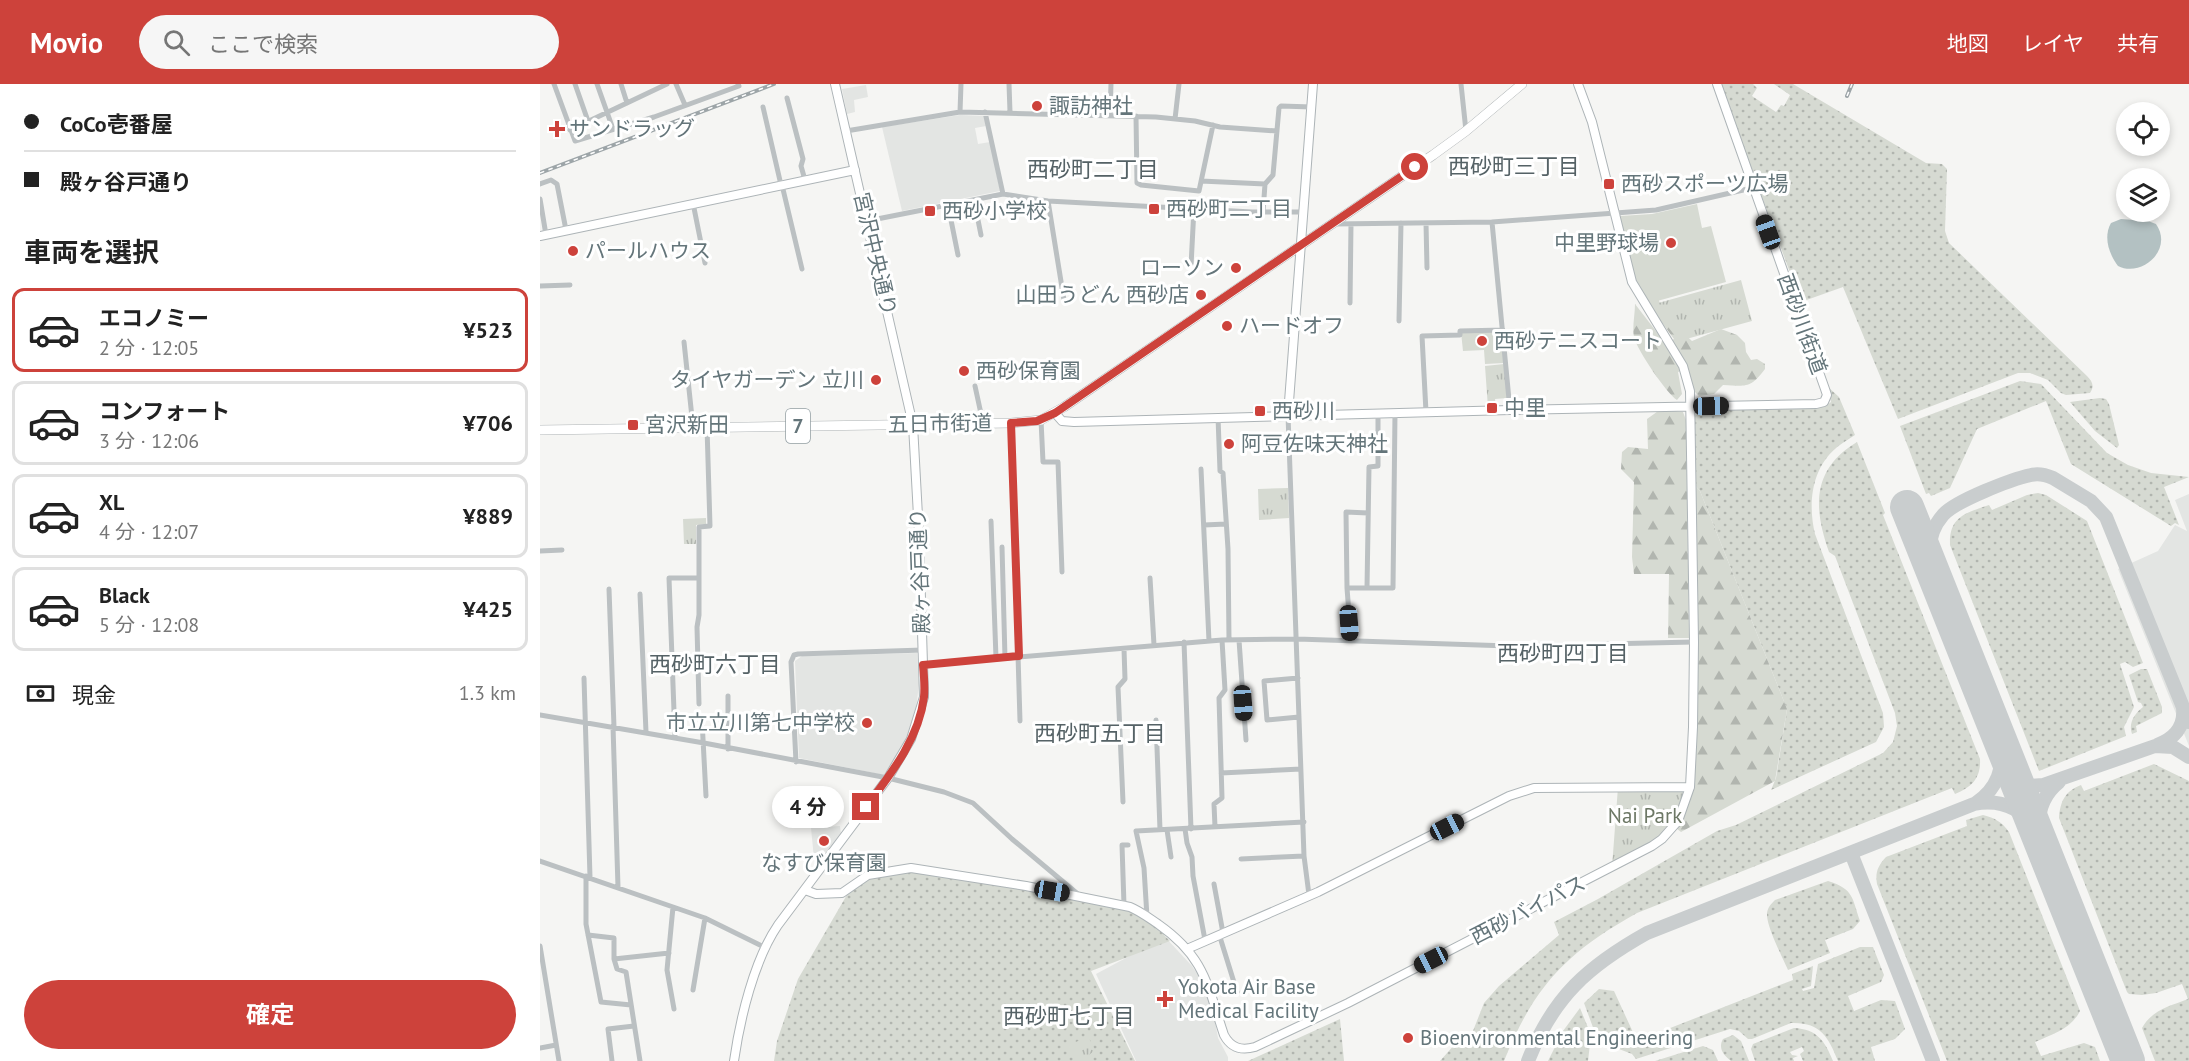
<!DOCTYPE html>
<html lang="ja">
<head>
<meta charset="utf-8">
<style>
	:root { --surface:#fff; --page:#f6f6f6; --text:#222; --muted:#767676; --line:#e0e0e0; --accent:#cd423b }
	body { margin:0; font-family:"PT Sans","Noto Sans JP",sans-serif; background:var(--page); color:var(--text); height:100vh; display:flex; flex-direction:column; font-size:22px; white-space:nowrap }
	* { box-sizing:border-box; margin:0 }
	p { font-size:20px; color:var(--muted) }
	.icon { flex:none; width:33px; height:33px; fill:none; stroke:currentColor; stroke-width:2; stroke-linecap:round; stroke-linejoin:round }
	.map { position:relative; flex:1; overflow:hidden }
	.drawer { display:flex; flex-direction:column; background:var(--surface); width:540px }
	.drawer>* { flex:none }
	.hud { display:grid; align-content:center; height:132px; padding:0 24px; background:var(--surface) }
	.buttons { position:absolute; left:1576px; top:18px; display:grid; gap:12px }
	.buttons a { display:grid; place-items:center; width:54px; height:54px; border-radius:50%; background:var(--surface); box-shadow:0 3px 9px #0003; font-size:30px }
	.end { position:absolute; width:27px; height:27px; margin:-14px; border:8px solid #cd423b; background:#fff; box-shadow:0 0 0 3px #fff }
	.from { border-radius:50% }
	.bubble { position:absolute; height:42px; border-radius:21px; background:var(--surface); box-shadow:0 3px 9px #0003; font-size:20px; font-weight:700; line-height:42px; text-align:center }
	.car { position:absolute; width:18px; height:36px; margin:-18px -9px; border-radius:8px; box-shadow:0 0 4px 2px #0007; background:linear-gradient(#222 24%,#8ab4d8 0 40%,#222 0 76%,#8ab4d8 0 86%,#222 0) }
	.hud b { display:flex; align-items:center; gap:21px; height:57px; font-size:22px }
	.hud b+b { border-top:2px solid var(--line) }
	.hud i { width:15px; height:15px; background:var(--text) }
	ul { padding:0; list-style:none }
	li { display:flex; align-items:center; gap:18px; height:84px; margin:0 12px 9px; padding:0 12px; border:3px solid var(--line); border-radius:12px }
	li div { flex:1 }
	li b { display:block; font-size:22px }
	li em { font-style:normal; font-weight:700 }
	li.on { border-color:var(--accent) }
	li>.icon { width:54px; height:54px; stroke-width:1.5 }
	h2 { padding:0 24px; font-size:27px; line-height:72px }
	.pay { display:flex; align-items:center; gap:15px; height:66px; padding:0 24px; font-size:22px }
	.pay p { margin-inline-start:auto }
	.action { display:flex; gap:12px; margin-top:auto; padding:12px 24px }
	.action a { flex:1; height:69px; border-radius:36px; background:var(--accent); color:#fff; font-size:24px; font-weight:700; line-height:69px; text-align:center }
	header { display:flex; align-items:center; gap:36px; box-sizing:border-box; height:84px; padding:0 30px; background:var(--accent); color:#fff }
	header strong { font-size:28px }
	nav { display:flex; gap:33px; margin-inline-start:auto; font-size:21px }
	.search { width:420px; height:54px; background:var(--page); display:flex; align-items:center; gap:15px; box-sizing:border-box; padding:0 21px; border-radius:33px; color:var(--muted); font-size:22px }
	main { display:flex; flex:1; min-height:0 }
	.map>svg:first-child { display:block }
	.built { fill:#e3e5e3 }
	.grass { fill:url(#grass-dots) }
	.forest { fill:url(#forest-firs) }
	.park { fill:url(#park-tufts) }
	.pitch { fill:#d6dad2 }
	.water { fill:#b3c1c2 }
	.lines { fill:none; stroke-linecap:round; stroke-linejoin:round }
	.taxiway { stroke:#c9cdce; stroke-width:14 }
	.runway { stroke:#c9cdce; stroke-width:34 }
	.secondary-casing { stroke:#adb4b7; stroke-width:10 }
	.primary-casing { stroke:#afb4b6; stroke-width:10 }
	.street { stroke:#bbc0c2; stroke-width:5 }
	.secondary { stroke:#fff; stroke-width:8 }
	.primary { stroke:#fff; stroke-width:9 }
	.rail-casing { stroke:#9da5a8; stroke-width:4 }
	.rail { stroke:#fff; stroke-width:1.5; stroke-dasharray:4.5; stroke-linecap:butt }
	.route { stroke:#cd423b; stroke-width:8 }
	.poi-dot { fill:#cd423b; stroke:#fff; stroke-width:2 }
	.labels { text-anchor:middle; stroke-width:6; stroke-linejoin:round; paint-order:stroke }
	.shield { fill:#fff; stroke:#929ea2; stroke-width:1.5 }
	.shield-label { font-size:20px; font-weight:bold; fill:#64757a }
	.poi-label { font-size:21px; fill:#64757a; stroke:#fff; text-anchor:start }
	.street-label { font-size:21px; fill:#64757a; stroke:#fff }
	.park-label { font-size:21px; fill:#6d7866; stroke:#fff }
	.neighbourhood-label { font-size:22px; fill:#556266; stroke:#fff }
</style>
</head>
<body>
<header>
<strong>Movio</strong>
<div class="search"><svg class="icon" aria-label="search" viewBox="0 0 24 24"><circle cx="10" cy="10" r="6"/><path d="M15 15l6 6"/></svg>ここで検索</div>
<nav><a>地図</a><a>レイヤ</a><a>共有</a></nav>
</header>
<main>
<section class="drawer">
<div class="hud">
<b><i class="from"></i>CoCo壱番屋</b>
<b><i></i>殿ヶ谷戸通り</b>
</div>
<h2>車両を選択</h2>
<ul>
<li class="on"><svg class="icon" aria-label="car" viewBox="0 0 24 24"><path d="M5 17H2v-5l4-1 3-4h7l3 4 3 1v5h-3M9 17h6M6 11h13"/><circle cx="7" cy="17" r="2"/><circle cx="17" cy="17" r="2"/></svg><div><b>エコノミー</b><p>2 分 · 12:05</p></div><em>¥523</em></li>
<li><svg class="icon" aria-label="car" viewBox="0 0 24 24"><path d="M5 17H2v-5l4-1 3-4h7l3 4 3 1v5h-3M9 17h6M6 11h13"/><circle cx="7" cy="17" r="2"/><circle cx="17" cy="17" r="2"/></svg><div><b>コンフォート</b><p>3 分 · 12:06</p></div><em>¥706</em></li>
<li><svg class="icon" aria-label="car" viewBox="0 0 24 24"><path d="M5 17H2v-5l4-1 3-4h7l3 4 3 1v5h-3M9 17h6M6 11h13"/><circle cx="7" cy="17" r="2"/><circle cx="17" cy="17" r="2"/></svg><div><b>XL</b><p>4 分 · 12:07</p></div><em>¥889</em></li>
<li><svg class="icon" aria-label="car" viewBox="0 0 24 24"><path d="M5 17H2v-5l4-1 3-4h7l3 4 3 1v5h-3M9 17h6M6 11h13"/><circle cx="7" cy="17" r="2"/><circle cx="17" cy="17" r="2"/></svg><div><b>Black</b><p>5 分 · 12:08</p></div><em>¥425</em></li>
</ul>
<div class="pay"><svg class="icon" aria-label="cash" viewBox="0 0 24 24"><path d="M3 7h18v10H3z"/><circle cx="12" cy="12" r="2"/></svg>現金<p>1.3 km</p></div>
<div class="action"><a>確定</a></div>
</section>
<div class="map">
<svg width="1649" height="977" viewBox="0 0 1649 977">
	<defs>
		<pattern id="grass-dots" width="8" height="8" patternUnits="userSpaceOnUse" patternTransform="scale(1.5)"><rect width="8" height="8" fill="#d6dad2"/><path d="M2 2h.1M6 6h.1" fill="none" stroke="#b1b5af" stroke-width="1.8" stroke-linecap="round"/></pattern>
		<pattern id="forest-firs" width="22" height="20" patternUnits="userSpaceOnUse" patternTransform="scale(1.5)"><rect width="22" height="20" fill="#d6dad2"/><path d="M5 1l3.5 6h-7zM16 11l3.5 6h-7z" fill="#b1b5af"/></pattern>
		<pattern id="park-tufts" width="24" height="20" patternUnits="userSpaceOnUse" patternTransform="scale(1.5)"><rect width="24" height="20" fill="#d6dad2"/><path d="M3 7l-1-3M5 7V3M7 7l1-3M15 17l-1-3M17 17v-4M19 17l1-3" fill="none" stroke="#b1b5af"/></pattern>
	</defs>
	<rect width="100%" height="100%" fill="#f5f5f3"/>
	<path class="built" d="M326 1 328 13 314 16 315 28 307 30 302 5Z
		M420 31 444 32 446 42 435 44 438 60 450 58 460 107 362 127 342 43Z
		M1649 410V662L1578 485 1618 467 1635 441 1647 447 1635 416Z
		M377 569 379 600 376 625 366 655 346 689 344 691 259 674 255 577 262 572Z
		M300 742 301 750 275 785 271 744Z
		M625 853 652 882 670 910 678 954 688 973V977H596L556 890Z"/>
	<path class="grass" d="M1180 0H1213L1217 4 1212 12 1236 28 1241 21 1244 22 1250 11 1234 0H1253L1386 79 1402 80 1407 85 1405 147 1409 159 1547 292C1552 297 1555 302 1550 309L1526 311 1521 309 1508 296 1490 289H1478L1358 335 1303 203 1261 218Z
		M1480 297 1501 300 1567 369 1588 381 1611 389 1649 393 1624 403 1639 441 1635 439 1631 442 1531 380 1506 317 1437 345 1410 404 1391 412 1389 409 1386 410 1360 342Z
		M1287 302 1299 313 1315 351C1308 356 1300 360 1295 365 1271 386 1268 421 1275 450L1343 629 1344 643 1336 658 1231 706 1236 694 1247 625 1160 407 1153 399V334L1161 326 1286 322 1291 318Z
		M1560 314 1566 315 1569 320 1579 361 1577 364 1555 347 1530 318Z
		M1317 358 1345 429 1343 431 1440 675C1441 694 1432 703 1415 710L1412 704 1097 829C1027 868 994 902 964 977H900L915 960 931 952 944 919 959 902 1019 851 1014 838 1058 815 1177 747 1196 741 1343 669 1353 658 1357 642 1355 629 1295 472 1289 468C1273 423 1272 385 1317 358Z
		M1498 409 1506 411 1547 437 1603 579 1593 583 1585 578 1580 580 1594 623 1584 643 1586 652 1499 687 1410 461C1409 432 1426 429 1449 421L1452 426 1487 411Z
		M1601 585H1607L1622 623V629L1596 642 1597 648 1592 650C1588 639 1595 629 1603 623L1601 619 1598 618 1589 591Z
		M1614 680 1649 697V977H1615L1602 944C1612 926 1630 922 1648 915L1642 900 1616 909 1602 911 1589 910 1587 908 1519 734C1520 718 1525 707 1541 701L1544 707Z
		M1443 731C1455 734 1462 738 1469 748L1540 927C1531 945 1513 950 1495 958L1501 972 1544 959 1555 963 1560 977H1407L1337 800C1335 788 1338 782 1346 773L1427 742 1426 736Z
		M371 784 581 820 626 850 624 851 630 857 551 887 595 977H234L237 957 258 895 308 809 322 793Z
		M1288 797C1314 805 1312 814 1320 837L1313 845 1285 856 1290 869 1248 886C1242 872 1226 842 1227 829 1228 823 1231 820 1235 816Z
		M1320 863H1333L1344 891 1341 898 1308 912 1314 927 1341 916 1355 917 1365 945 1355 955 1331 963 1335 977H1298C1288 952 1280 938 1251 939L1212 955H1208L1199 947 1190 945 1096 975 1092 970 1058 957 1044 919 1059 905 1074 907 1097 957 1253 896 1252 890 1273 882 1271 902 1262 905 1263 907 1274 904 1278 880Z
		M1040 924 1051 951 1048 977H1008L1023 947Z
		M800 935 804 977H708Z
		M1254 944C1277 945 1285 957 1293 977H1263L1260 970 1264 967 1262 963 1250 968 1252 971 1258 972 1253 974 1254 977H1215L1211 965 1213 960Z
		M1193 951 1201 957 1209 977H1191C1183 971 1178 964 1183 955Z
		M1163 962 1173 966 1178 977H1115Z"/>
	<path class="forest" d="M1090 174 1117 204 1121 228 1152 257 1181 245 1197 251 1205 259 1206 268 1211 276 1217 275 1225 280V285C1210 305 1206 302 1183 301L1174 310 1159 312 1153 306 1146 285 1138 288 1142 310 1137 316C1127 310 1097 266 1094 253 1092 244 1095 230 1095 220L1126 260 1134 255 1099 207Z
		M1121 325 1143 328 1146 336 1149 554H1128L1129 490H1094L1092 473 1094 398 1081 385 1082 368 1088 363 1108 365 1107 335Z
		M1153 399 1160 407 1247 625 1235 697 1141 748 1136 744 1144 731 1153 704Z"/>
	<path class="park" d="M1201 196 1212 237 1139 257 1111 221Z
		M964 280 967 314 955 315 956 323 948 324 945 282Z
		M748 404 749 434 719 436 718 405Z
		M166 434V440L156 441V460H144L143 435Z
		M1078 703H1150L1132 745 1072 783Z
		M548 952 555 967 546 972 545 977H536L528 962Z"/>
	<path class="pitch" d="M1157 120 1162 144 1171 142 1186 198 1110 219C1091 193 1087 163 1080 132L1112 130Z
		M921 248H961L964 279 945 280 944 266 923 267Z"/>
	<path class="water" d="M1581 135 1608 137 1616 140C1634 166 1601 194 1578 182 1569 170 1563 153 1571 139Z"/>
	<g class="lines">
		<path class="taxiway" d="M1391 483C1387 464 1390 446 1403 431 1415 417 1472 395 1491 391 1499 389 1506 391 1513 394L1551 417 1566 433 1649 638
			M1617 661C1634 655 1645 643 1643 624
			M1477 697 1488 702 1503 701 1615 662 1633 663 1649 673
			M1436 719C1458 704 1464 684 1461 659
			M1500 756C1496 733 1500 713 1519 698
			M1311 769 1393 977
			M988 977C1013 913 1048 882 1107 849L1434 720C1460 715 1480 723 1495 744"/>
		<path class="runway" d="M1367 423 1588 977"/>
		<defs>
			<path id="secondary" d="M0 152 315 86
				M515 329 522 337 534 338 970 326 1276 320 1284 318 1287 311 1285 305 1177 0
				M748 331 773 0
				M265 806 276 810 302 809 328 791 371 784 486 802 590 823C600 827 609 834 618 840 665 873 667 900 684 951 691 964 701 967 715 963L808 919 1112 762 1122 755 1138 737 1150 703 1153 643 1154 558 1150 307 1143 282 1092 198 1052 38 1038 0
				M647 865 778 808 969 712 994 704 1150 703
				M194 977C200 935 214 876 238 841L348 694 371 655 384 613 379 450 373 341 295 0"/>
			<path id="primary" d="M0 346 471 339 501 336 524 323 893 71 926 47 982 0"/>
		</defs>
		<use href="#secondary" class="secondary-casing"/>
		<use href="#primary" class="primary-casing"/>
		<path class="street" d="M14 0 35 57 114 33 199 2 198 0
			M35 0 48 37
			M57 0 73 45
			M81 0 87 19
			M136 0 145 21
			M469 0 470 28
			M921 0 926 47
			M247 14 263 75 261 82 265 96
			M223 23 241 101
			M420 28 421 0
			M445 28 463 110
			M570 30 571 0
			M596 32 597 99 601 101 659 107 673 41
			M635 35 639 0
			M30 46 127 0
			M306 47 420 28 616 33 655 37 680 43 737 47
			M661 97 725 100 723 128
			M0 100 11 96 17 100 26 146
			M725 100 733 91 739 24 741 22 772 23
			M242 101 262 185
			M0 115 6 151
			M434 116 441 151
			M508 117 524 216
			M153 119 165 179
			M408 121 418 171
			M327 137 463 110 508 117 712 128H764
			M952 138 970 326
			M886 139 887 184
			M794 140 952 138 1116 126 1212 104
			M651 182 654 124
			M0 202 30 201
			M810 219 811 140
			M859 237 861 139
			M144 258 153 343
			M435 302 443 339
			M886 328 882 252 920 251V247L963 246
			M748 331 764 772 769 811
			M678 333 680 387 683 389 688 465 689 556
			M501 336 503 378H518L522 488
			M471 339 480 637
			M661 385 669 557
			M451 437 456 574
			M664 441 686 440
			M462 463 465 574
			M0 467 22 466
			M610 494 614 561
			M807 504H827L829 383 838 382V329
			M827 504H853L855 329
			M69 505 74 643
			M100 510 106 648
			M699 556 706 656
			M811 556 807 504 806 428 828 429
			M644 558 651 745
			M383 581 682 556 757 555 969 562 1154 558
			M44 594 50 793
			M758 594 724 597 727 636 759 633
			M188 612V665
			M159 620 157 543 159 531V443L170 442 167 343
			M0 631 164 659 348 694 404 708 433 719 472 755 539 811
			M162 636 166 712
			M616 636 620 746
			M73 642 78 803
			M135 654 129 494H159
			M256 678 251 578 254 571 258 570 383 566
			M681 689 761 685
			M583 718 578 603 585 595 584 565
			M675 743 674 720 682 714 679 614 685 606 682 556
			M645 745 647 759 652 773 653 792 665 856
			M627 746 631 773
			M701 775 764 772
			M0 777 165 834 224 863
			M46 792V840L61 918 91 921
			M674 800 683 849
			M584 821 582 761H588
			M133 823 127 886 134 925
			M607 833 604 784 596 747 764 738
			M679 850 697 908
			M48 851 74 854V875L77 885 86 888 100 977
			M0 862 19 977
			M74 875 129 869
			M153 906 165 834
			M0 964 16 961
			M72 977 68 945 94 942"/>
		<use href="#secondary" class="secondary"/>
		<use href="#primary" class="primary"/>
		<defs>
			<path id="rail" d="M1307 12 1312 0
				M0 89 234 0"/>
		</defs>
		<use href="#rail" class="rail-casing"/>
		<use href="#rail" class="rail"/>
	</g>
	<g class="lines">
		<path class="route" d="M326 723C350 691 379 655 384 613 385 602 384 591 383 581L479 572 471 339 497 337 515 329 875 83"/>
	</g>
	<g class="poi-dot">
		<circle cx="497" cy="22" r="6"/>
		<path d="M14 36h6v6h6v6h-6v6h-6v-6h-6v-6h6z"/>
		<rect x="1063" y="94" width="12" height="12" rx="3"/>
		<rect x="608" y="119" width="12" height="12" rx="3"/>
		<rect x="384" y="121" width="12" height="12" rx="3"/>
		<circle cx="1131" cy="159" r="6"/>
		<circle cx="33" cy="167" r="6"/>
		<circle cx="696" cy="184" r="6"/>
		<circle cx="661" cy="211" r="6"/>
		<circle cx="687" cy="242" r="6"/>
		<circle cx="942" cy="257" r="6"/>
		<circle cx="424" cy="287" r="6"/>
		<circle cx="336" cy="296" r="6"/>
		<rect x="946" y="318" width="12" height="12" rx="3"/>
		<rect x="714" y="321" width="12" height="12" rx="3"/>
		<rect x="87" y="335" width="12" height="12" rx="3"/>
		<circle cx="689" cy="360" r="6"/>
		<circle cx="327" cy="639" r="6"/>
		<circle cx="284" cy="757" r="6"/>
		<path d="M622 906h6v6h6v6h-6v6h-6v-6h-6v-6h6z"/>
		<circle cx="868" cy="954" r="6"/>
	</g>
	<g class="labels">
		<rect class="shield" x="246" y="325" width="24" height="34" rx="4.5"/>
		<g class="shield-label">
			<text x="258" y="349">7</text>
		</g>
		<g class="poi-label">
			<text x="509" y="29">諏訪神社</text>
			<text x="29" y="52">サンドラッグ</text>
			<text x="1081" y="107">西砂スポーツ広場</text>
			<text x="626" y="132">西砂町二丁目</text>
			<text x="402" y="134">西砂小学校</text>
			<text x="1119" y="166" text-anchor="end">中里野球場</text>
			<text x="45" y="174">パールハウス</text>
			<text x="684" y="191" text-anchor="end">ローソン</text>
			<text x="649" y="218" text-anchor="end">山田うどん 西砂店</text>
			<text x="699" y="249">ハードオフ</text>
			<text x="954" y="264">西砂テニスコート</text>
			<text x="436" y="294">西砂保育園</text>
			<text x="324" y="303" text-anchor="end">タイヤガーデン 立川</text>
			<text x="964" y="331">中里</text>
			<text x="732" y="334">西砂川</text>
			<text x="105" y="348">宮沢新田</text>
			<text x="701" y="367">阿豆佐味天神社</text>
			<text x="315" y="646" text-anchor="end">市立立川第七中学校</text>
			<text x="284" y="786" text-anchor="middle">なすび保育園</text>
			<text x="638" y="910">Yokota Air Base<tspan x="638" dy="24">Medical Facility</tspan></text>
			<text x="880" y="961">Bioenvironmental Engineering</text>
		</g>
		<g class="street-label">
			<text transform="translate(335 170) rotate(77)" y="7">宮沢中央通り</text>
			<text transform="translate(1262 240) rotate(70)" y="7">西砂川街道</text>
			<text transform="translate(400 340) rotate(-1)" y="7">五日市街道</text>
			<text transform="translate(380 487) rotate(-92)" y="7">殿ヶ谷戸通り</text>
			<text transform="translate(988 826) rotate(-27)" y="7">西砂バイパス</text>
		</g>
		<g class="park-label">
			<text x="1105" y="739">Nai Park</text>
		</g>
		<g class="neighbourhood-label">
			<text x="974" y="90">西砂町三丁目</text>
			<text x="553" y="93">西砂町二丁目</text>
			<text x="1023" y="577">西砂町四丁目</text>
			<text x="175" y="588">西砂町六丁目</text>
			<text x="560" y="657">西砂町五丁目</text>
			<text x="529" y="940">西砂町七丁目</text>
		</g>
	</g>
</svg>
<div class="buttons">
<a><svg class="icon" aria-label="locate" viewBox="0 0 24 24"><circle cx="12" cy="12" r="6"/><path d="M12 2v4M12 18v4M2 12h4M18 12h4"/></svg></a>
<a><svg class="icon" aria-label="layers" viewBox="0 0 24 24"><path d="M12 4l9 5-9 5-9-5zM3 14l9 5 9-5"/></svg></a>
</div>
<i class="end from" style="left:875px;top:83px"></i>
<i class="end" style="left:326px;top:723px"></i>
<div class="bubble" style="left:232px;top:702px;width:72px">4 分</div>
<i class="car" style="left:1228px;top:148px;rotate:340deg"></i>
<i class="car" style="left:1171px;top:322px;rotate:89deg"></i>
<i class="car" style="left:809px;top:539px;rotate:176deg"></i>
<i class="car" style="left:703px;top:619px;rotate:176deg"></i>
<i class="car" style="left:907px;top:743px;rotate:63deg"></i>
<i class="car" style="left:512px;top:807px;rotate:100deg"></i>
<i class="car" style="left:891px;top:876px;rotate:243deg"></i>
</div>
</main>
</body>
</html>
